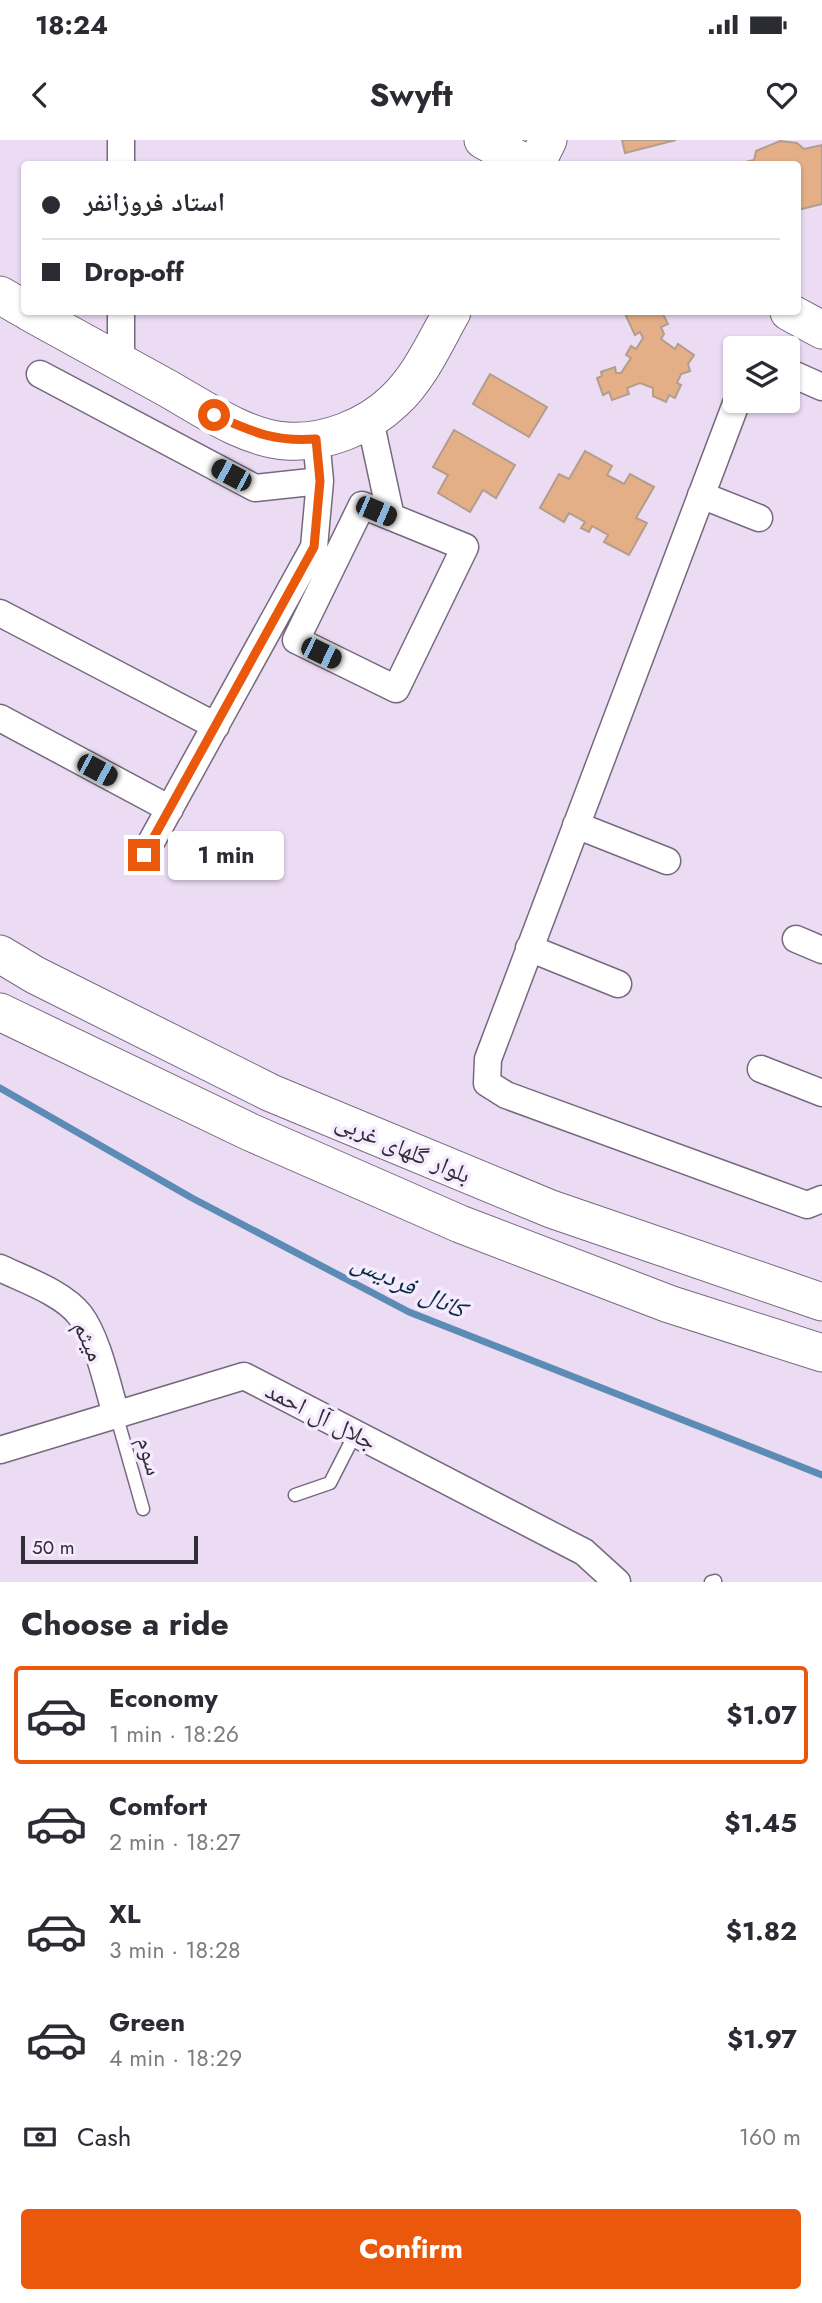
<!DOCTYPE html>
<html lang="en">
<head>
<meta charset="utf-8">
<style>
	:root { --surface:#fff; --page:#f2f2f3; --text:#2b2b33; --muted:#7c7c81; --line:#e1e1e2; --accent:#ea580c }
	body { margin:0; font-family:Jost,"Noto Naskh Arabic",sans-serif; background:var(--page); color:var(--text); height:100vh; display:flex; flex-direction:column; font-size:26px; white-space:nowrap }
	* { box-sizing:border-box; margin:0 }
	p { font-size:23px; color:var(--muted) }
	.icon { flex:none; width:38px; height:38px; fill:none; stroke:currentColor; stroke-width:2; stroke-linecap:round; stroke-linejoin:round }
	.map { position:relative; height:1442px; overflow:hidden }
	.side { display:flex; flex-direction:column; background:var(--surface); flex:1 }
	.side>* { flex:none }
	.top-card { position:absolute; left:21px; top:21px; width:780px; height:154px; border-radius:7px; box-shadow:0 2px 5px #0004; display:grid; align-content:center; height:154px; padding:0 21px; background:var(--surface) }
	.buttons { position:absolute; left:723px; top:196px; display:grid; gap:14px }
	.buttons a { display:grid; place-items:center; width:77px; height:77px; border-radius:7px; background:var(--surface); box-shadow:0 2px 5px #0004; font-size:35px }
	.scale { position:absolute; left:21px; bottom:18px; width:177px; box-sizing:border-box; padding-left:7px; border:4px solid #312c35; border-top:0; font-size:19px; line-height:24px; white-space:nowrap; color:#312c35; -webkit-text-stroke:5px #f6eafe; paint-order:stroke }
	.end { position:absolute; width:32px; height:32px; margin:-16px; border:9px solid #ea580c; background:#fff; box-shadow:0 0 0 4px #fff }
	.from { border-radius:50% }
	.bubble { position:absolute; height:49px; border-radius:7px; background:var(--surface); box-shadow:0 2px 5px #0004; font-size:23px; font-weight:700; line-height:49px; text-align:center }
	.car { position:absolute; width:21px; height:42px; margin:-21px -10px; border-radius:9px; box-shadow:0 0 5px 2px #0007; background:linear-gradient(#222 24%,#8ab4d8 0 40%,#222 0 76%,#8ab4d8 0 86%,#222 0) }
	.top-card b { display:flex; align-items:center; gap:24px; height:66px; font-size:26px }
	.top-card b+b { border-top:2px solid var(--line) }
	.top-card i { width:18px; height:18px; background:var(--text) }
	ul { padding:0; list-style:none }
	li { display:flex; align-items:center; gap:21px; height:98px; margin:0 14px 10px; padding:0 7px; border:4px solid transparent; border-radius:7px }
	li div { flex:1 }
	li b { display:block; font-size:26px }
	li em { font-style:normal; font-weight:700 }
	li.on { border-color:var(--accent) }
	li>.icon { width:63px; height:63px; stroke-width:1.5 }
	h2 { padding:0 21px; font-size:32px; line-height:84px }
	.pay { display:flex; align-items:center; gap:18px; height:77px; padding:0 21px; font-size:26px }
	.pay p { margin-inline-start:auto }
	.action { display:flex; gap:14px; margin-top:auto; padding:14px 21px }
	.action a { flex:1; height:80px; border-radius:7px; background:var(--accent); color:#fff; font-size:28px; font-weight:700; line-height:80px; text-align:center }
	.status { display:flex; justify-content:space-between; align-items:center; height:49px; padding:0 35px; background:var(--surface); direction:ltr }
	.status svg { height:19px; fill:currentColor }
	header { display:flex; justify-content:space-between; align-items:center; height:91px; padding:0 21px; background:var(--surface); font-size:32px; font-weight:700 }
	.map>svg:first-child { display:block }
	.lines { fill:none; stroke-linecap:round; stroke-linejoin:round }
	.stream { stroke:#5c8bb5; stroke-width:7 }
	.building { fill:#e4af86; stroke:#b39d8c; stroke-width:2 }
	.lane-casing { stroke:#76697e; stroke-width:15 }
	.street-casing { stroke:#76697e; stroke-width:29 }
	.secondary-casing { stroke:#76697e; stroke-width:39 }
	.lane { stroke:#fff; stroke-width:12 }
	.street { stroke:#fff; stroke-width:26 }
	.secondary { stroke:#fff; stroke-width:37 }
	.route { stroke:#ea580c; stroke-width:9 }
	.labels { text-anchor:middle; stroke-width:7; stroke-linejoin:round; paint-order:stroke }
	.street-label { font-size:24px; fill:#312c35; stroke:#f6eafe }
	.water-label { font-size:26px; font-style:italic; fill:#052b48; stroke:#f6eafe }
</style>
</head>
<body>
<div class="status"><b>18:24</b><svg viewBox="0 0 49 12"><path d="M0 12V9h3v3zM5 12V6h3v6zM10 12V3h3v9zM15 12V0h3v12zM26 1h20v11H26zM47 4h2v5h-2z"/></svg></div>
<header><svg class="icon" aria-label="back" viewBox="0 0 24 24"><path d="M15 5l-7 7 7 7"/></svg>Swyft<svg class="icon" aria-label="heart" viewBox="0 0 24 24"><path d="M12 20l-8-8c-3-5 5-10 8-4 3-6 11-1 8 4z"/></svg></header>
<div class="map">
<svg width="822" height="1442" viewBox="0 0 822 1442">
	<rect width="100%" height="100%" fill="#ebdcf4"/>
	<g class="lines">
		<path class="stream" d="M0 948 192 1058 409 1172 822 1335"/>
	</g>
	<path class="building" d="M622 0H676L625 13Z
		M780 1 797 3 804 9 822 5V64L798 70V24H736L754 20 756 11Z
		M631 172H662L668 184 661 187 664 194 661 199 675 209 678 204 694 215 688 224 690 231 681 234 677 243 681 245 675 258 669 255 666 262 653 256V248L640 243 627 248 629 254 612 260 609 252 603 255 597 238 602 236 601 232 615 227 616 233H621L631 218 626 215 631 206 636 209 643 198 640 192 635 195 626 176Z
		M490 234 547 267 529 297 473 264Z
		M454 290 515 325 496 358 483 350 470 372 438 353 448 335 433 327Z
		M585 311 612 326 607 335 624 344 630 334 654 347 636 378 647 383 629 415 604 402 608 395 592 386 589 392 581 388 585 382 569 373 564 382 540 368 559 334 569 339Z"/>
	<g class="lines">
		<defs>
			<path id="lane" d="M116 1274 143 1369
				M295 1355 330 1343 355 1294
				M711 1442 715 1441"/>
			<path id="street" d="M121 24V0
				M121 223V172
				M788 232 822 247
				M40 234 255 348 320 341 316 298
				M737 261 488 919 487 943 506 955 807 1065 822 1059
				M370 280 391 377
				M701 355 759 378
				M362 365 465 407 396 549 296 500Z
				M0 473 216 586
				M0 578 170 669
				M576 685 667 721
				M144 715 314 407 320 341
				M796 799 822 810
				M529 808 618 844
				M761 929 822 953
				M0 1128C25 1140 63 1153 80 1175 98 1199 107 1245 116 1274
				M0 1310 244 1236 584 1412 617 1442"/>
			<path id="secondary" d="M483 0 527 24
				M536 24 548 0
				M0 155 24 169
				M29 172C74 197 120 222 165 247 201 267 244 298 286 301 324 304 367 287 394 261 420 237 435 202 452 172
				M789 172 822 190
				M0 814 35 835 271 953 551 1069 822 1162
				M0 872 250 992 460 1084 669 1164 822 1213"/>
		</defs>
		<use href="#lane" class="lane-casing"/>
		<use href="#street" class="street-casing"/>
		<use href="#secondary" class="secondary-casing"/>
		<use href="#lane" class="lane"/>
		<use href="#street" class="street"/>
		<use href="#secondary" class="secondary"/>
	</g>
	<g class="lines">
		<path class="route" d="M144 715 314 407 320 341 316 299C273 302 253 292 214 275"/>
	</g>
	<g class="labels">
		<g class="street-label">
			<text transform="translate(403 1008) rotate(23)" y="8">بلوار گلهای غربی</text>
			<text transform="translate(89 1201) rotate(66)" y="8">میثم</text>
			<text transform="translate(321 1276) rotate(27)" y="8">جلال آل احمد</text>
			<text transform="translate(150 1316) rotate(74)" y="8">سوم</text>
		</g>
		<g class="water-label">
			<text transform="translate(409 1145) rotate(25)" y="9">کانال فردیس</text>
		</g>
	</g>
</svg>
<div class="buttons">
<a><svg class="icon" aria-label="layers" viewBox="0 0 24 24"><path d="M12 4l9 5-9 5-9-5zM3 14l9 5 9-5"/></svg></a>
</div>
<div class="scale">50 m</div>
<i class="end from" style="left:214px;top:275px"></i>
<i class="end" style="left:144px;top:715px"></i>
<div class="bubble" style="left:168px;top:691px;width:116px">1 min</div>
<i class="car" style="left:231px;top:335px;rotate:298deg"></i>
<i class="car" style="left:376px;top:371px;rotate:113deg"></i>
<i class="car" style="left:321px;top:513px;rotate:116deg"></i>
<i class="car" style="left:97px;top:630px;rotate:118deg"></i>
<div class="top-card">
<b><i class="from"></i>استاد فروزانفر</b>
<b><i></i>Drop-off</b>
</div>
</div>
<section class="side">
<h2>Choose a ride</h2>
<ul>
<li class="on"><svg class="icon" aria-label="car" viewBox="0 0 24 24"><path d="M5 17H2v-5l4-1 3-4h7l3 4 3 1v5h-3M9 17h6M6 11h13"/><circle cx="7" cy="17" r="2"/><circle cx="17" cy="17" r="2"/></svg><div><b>Economy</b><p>1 min · 18:26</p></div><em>$1.07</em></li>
<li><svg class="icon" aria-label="car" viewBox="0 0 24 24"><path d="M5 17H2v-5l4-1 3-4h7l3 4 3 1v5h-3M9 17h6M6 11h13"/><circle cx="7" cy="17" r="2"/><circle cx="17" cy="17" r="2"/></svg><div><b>Comfort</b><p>2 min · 18:27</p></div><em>$1.45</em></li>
<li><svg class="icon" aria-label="car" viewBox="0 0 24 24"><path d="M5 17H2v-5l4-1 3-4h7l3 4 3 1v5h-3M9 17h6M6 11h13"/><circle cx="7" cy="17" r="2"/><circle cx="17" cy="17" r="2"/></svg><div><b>XL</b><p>3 min · 18:28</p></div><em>$1.82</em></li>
<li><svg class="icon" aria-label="car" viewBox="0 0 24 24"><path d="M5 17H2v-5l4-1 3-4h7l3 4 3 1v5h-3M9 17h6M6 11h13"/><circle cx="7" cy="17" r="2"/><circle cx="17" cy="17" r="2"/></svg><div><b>Green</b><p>4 min · 18:29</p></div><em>$1.97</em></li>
</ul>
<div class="pay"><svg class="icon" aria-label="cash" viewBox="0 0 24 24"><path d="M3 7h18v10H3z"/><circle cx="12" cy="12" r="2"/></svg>Cash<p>160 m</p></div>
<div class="action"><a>Confirm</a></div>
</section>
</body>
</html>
